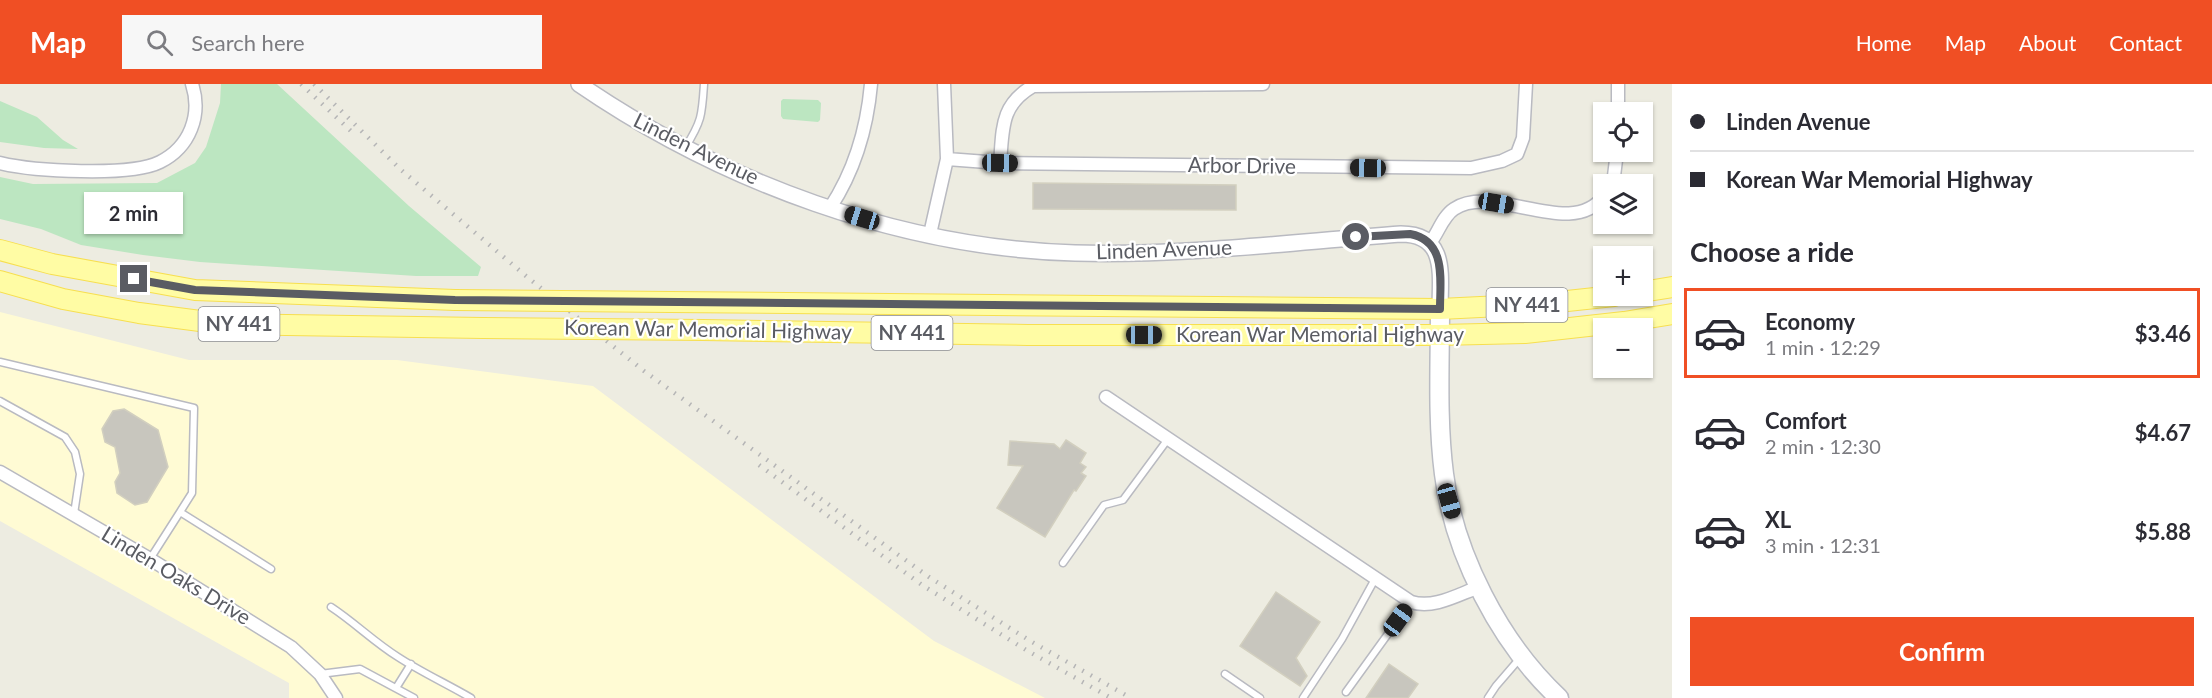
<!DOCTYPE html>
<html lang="en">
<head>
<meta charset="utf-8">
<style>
	:root { --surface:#fff; --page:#f7f7f7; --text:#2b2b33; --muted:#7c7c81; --line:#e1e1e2; --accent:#f04f24 }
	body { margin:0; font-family:Lato,sans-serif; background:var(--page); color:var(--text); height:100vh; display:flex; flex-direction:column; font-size:22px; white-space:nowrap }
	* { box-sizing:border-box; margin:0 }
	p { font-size:20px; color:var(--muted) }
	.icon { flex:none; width:33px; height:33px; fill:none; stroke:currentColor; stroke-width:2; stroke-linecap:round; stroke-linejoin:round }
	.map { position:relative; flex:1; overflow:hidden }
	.panel { display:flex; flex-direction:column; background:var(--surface); width:540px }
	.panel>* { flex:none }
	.top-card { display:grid; align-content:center; height:132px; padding:0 18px; background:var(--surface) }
	.tools { position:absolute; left:1593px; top:18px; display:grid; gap:12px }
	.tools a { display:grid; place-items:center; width:60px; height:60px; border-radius:0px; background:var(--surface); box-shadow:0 2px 4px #0004; font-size:30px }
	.end { position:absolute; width:27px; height:27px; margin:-14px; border:8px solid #5a5c63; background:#fff; box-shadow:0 0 0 3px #fff }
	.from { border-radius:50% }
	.bubble { position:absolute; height:42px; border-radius:0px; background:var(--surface); box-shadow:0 2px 4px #0004; font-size:20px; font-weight:700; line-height:42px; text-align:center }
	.car { position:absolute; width:18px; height:36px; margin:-18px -9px; border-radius:8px; box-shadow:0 0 4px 2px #0007; background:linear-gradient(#222 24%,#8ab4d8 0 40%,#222 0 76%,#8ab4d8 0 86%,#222 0) }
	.top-card b { display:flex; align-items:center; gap:21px; height:57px; font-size:22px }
	.top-card b+b { border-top:2px solid var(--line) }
	.top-card i { width:15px; height:15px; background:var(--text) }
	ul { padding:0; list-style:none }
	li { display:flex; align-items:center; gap:18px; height:90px; margin:0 12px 9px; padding:0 6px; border:3px solid transparent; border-radius:0px }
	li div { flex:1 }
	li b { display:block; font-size:22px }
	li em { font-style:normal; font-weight:700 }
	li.active { border-color:var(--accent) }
	li>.icon { width:54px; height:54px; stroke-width:1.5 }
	h2 { padding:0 18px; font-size:27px; line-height:72px }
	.action { display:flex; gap:12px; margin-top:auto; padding:12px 18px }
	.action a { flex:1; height:69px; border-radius:0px; background:var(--accent); color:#fff; font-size:24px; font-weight:700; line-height:69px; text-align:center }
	header { display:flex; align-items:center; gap:36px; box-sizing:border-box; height:84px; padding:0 30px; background:var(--accent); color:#fff }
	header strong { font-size:28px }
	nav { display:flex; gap:33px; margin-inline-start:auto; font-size:21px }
	.search { width:420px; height:54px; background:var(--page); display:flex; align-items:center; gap:15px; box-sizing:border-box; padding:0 21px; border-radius:0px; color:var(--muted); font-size:22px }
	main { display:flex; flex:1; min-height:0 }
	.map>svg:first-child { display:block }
	.commercial { fill:#fffbd4 }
	.green { fill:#bce6c1 }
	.building { fill:#c8c6be; stroke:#d2cfbf; stroke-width:1.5 }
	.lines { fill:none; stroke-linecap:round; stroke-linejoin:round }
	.service-casing { stroke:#b9bac1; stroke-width:9 }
	.minor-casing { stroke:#b9bac1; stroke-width:15 }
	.tertiary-casing { stroke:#b9bac1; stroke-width:18 }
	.secondary-casing { stroke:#babcc3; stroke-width:21 }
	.primary-casing { stroke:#f7df50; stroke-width:22 }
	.service { stroke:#fff; stroke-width:6 }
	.minor { stroke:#fff; stroke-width:12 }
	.tertiary { stroke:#fff; stroke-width:15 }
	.secondary { stroke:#fff; stroke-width:18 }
	.primary { stroke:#fffca4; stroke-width:20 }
	.rail { stroke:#b5b5b6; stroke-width:4.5; stroke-dasharray:1.5 8; stroke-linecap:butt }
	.primary-bridge-casing { stroke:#f7df50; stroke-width:22; stroke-linecap:butt }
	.primary-bridge { stroke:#fffca4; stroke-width:20 }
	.route { stroke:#5a5c63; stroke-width:8 }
	.labels { text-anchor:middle; stroke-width:4.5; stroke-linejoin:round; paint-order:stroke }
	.shield { fill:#fff; stroke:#8c8d92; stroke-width:1.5 }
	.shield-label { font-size:20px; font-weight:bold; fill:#5a5c63 }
	.street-label { font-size:21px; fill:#5a5c63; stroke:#fff }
</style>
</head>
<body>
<header>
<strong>Map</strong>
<div class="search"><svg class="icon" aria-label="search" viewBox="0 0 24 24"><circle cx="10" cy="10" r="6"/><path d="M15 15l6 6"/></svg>Search here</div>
<nav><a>Home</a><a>Map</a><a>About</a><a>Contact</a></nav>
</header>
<main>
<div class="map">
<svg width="1672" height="614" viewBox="0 0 1672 614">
	<rect width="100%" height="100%" fill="#edece1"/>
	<path class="commercial" d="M0 228 189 276H397L593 302 934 557 1045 614H289V599L0 437Z"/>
	<path class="green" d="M221 0H277L409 122 481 183 478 192H416L200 178 143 171 81 161 41 145 0 135V93L33 100 157 99 195 79 206 63 220 19Z
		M783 15 818 16 821 19 820 36 818 38 783 35 781 32V17Z
		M0 17 37 33 63 56 78 65 44 64 0 58Z"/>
	<path class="building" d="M1033 99 1236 101V126L1033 125Z
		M124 325 158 346 168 383 147 418 135 421 117 409 115 398 120 389 115 363 105 358 102 345 113 327Z
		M1066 356 1086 369 1080 379 1086 383 1081 389 1086 392 1076 407 1074 406 1045 453 997 424 1023 382 1008 381 1010 357 1054 360 1060 365Z
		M1276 508 1320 538 1296 574 1307 592 1300 602 1240 562Z
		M1389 580 1418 600 1408 614H1366Z"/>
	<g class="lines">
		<defs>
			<path id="service" d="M685 64C702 37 702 31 704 0
				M0 278 194 324 192 409 180 428 271 485
				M0 317 65 353 75 368 80 390 74 430
				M150 475 180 428
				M1063 479 1104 421 1123 416 1168 355
				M331 523C354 538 374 558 398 573 421 588 447 600 471 614
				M320 590 360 585 414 614
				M1225 590 1260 614
				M396 604 411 580
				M1346 608 1411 518
				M1303 614 1342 555 1375 495
				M1488 614 1496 602 1521 573"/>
			<path id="minor" d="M1618 28V0
				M947 75 1000 79 1471 84 1502 77 1517 70 1523 54 1526 0
				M0 79C33 87 130 93 160 78 190 63 202 31 192 0
				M1000 79C1003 45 1000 21 1033 2L1263 0
				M1611 100 1614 92 1617 68
				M830 124C855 86 867 45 871 0
				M930 150 947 75 944 0
				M1430 159C1438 149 1443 132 1454 125 1495 98 1571 157 1604 112
				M1106 313 1411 518C1434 525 1457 511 1479 503
				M0 388 150 475 291 563 320 590 336 614"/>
			<path id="tertiary" d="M579 0C722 98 900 164 1075 169 1184 172 1293 158 1401 150 1448 150 1440 192 1440 225"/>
			<path id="secondary" d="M1440 225C1440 280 1437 336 1444 390 1454 470 1500 559 1559 614"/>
			<path id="primary" d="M0 166 52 180 195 206 455 216
				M0 197 63 215 139 229 223 240 483 244
				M1642 208 1672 203
				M670 218 1440 225 1539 220 1614 212
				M703 246 1028 251H1440L1525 249 1624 238 1672 230"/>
		</defs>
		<use href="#service" class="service-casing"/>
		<use href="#minor" class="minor-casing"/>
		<use href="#tertiary" class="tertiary-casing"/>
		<use href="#secondary" class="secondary-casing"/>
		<use href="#primary" class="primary-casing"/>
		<use href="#service" class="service"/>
		<use href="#minor" class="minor"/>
		<use href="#tertiary" class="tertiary"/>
		<use href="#secondary" class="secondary"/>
		<use href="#primary" class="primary"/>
		<path class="rail" d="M301 0 353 49
			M314 0 400 85 526 192 644 287 929 493 1032 558 1131 614
			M759 381 922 501 1026 566 1111 614"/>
		<defs>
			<path id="primary-bridge" d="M455 216 670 218
				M483 244 703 246"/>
		</defs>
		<use href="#primary-bridge" class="primary-bridge-casing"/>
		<use href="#primary-bridge" class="primary-bridge"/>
	</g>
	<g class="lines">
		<path class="route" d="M134 195 195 206 455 216 1440 225C1440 196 1447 157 1410 150L1356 153"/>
	</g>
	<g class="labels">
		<g class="shield">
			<rect x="1486.5" y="204" width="81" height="34" rx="4.5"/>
			<rect x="198.5" y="223" width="81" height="34" rx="4.5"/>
			<rect x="871.5" y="232" width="81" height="34" rx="4.5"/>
		</g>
		<g class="shield-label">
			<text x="1527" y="228">NY 441</text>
			<text x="239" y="247">NY 441</text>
			<text x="912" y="256">NY 441</text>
		</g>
		<g class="street-label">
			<text transform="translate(696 65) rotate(26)" y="7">Linden Avenue</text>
			<text transform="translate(1242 82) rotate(1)" y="7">Arbor Drive</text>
			<text transform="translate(1164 166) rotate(-2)" y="7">Linden Avenue</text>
			<text transform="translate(708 246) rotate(1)" y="7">Korean War Memorial Highway</text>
			<text x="1320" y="258">Korean War Memorial Highway</text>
			<text transform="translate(176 492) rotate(31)" y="7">Linden Oaks Drive</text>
		</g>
	</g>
</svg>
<div class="tools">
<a><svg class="icon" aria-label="locate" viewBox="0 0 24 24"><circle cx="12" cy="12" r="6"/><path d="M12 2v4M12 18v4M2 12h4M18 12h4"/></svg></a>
<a><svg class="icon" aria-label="layers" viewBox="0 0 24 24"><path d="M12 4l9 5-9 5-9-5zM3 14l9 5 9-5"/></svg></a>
<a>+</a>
<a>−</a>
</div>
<i class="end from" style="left:1356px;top:153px"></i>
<i class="end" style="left:134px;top:195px"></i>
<div class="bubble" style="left:84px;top:108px;width:99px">2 min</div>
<i class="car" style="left:1000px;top:79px;rotate:91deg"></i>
<i class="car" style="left:1368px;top:84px;rotate:271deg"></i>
<i class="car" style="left:1496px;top:119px;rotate:99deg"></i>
<i class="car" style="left:862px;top:134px;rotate:287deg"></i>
<i class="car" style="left:1144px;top:251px;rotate:90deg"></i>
<i class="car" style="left:1449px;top:417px;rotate:164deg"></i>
<i class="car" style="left:1398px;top:536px;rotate:36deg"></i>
</div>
<section class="panel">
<div class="top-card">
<b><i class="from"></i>Linden Avenue</b>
<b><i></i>Korean War Memorial Highway</b>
</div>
<h2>Choose a ride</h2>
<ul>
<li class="active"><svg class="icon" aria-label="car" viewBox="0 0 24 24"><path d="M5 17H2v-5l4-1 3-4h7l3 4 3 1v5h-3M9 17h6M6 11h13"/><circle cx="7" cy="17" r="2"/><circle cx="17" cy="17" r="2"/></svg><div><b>Economy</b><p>1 min · 12:29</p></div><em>$3.46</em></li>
<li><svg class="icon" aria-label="car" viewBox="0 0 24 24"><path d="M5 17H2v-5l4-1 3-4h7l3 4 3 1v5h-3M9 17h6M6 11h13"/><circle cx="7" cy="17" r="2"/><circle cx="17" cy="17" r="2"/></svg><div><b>Comfort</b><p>2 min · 12:30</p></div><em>$4.67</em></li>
<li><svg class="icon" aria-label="car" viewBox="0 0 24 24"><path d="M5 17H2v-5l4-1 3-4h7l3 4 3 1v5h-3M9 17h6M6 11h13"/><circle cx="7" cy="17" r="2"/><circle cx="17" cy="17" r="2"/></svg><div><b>XL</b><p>3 min · 12:31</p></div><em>$5.88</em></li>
</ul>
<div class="action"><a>Confirm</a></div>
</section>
</main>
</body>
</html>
